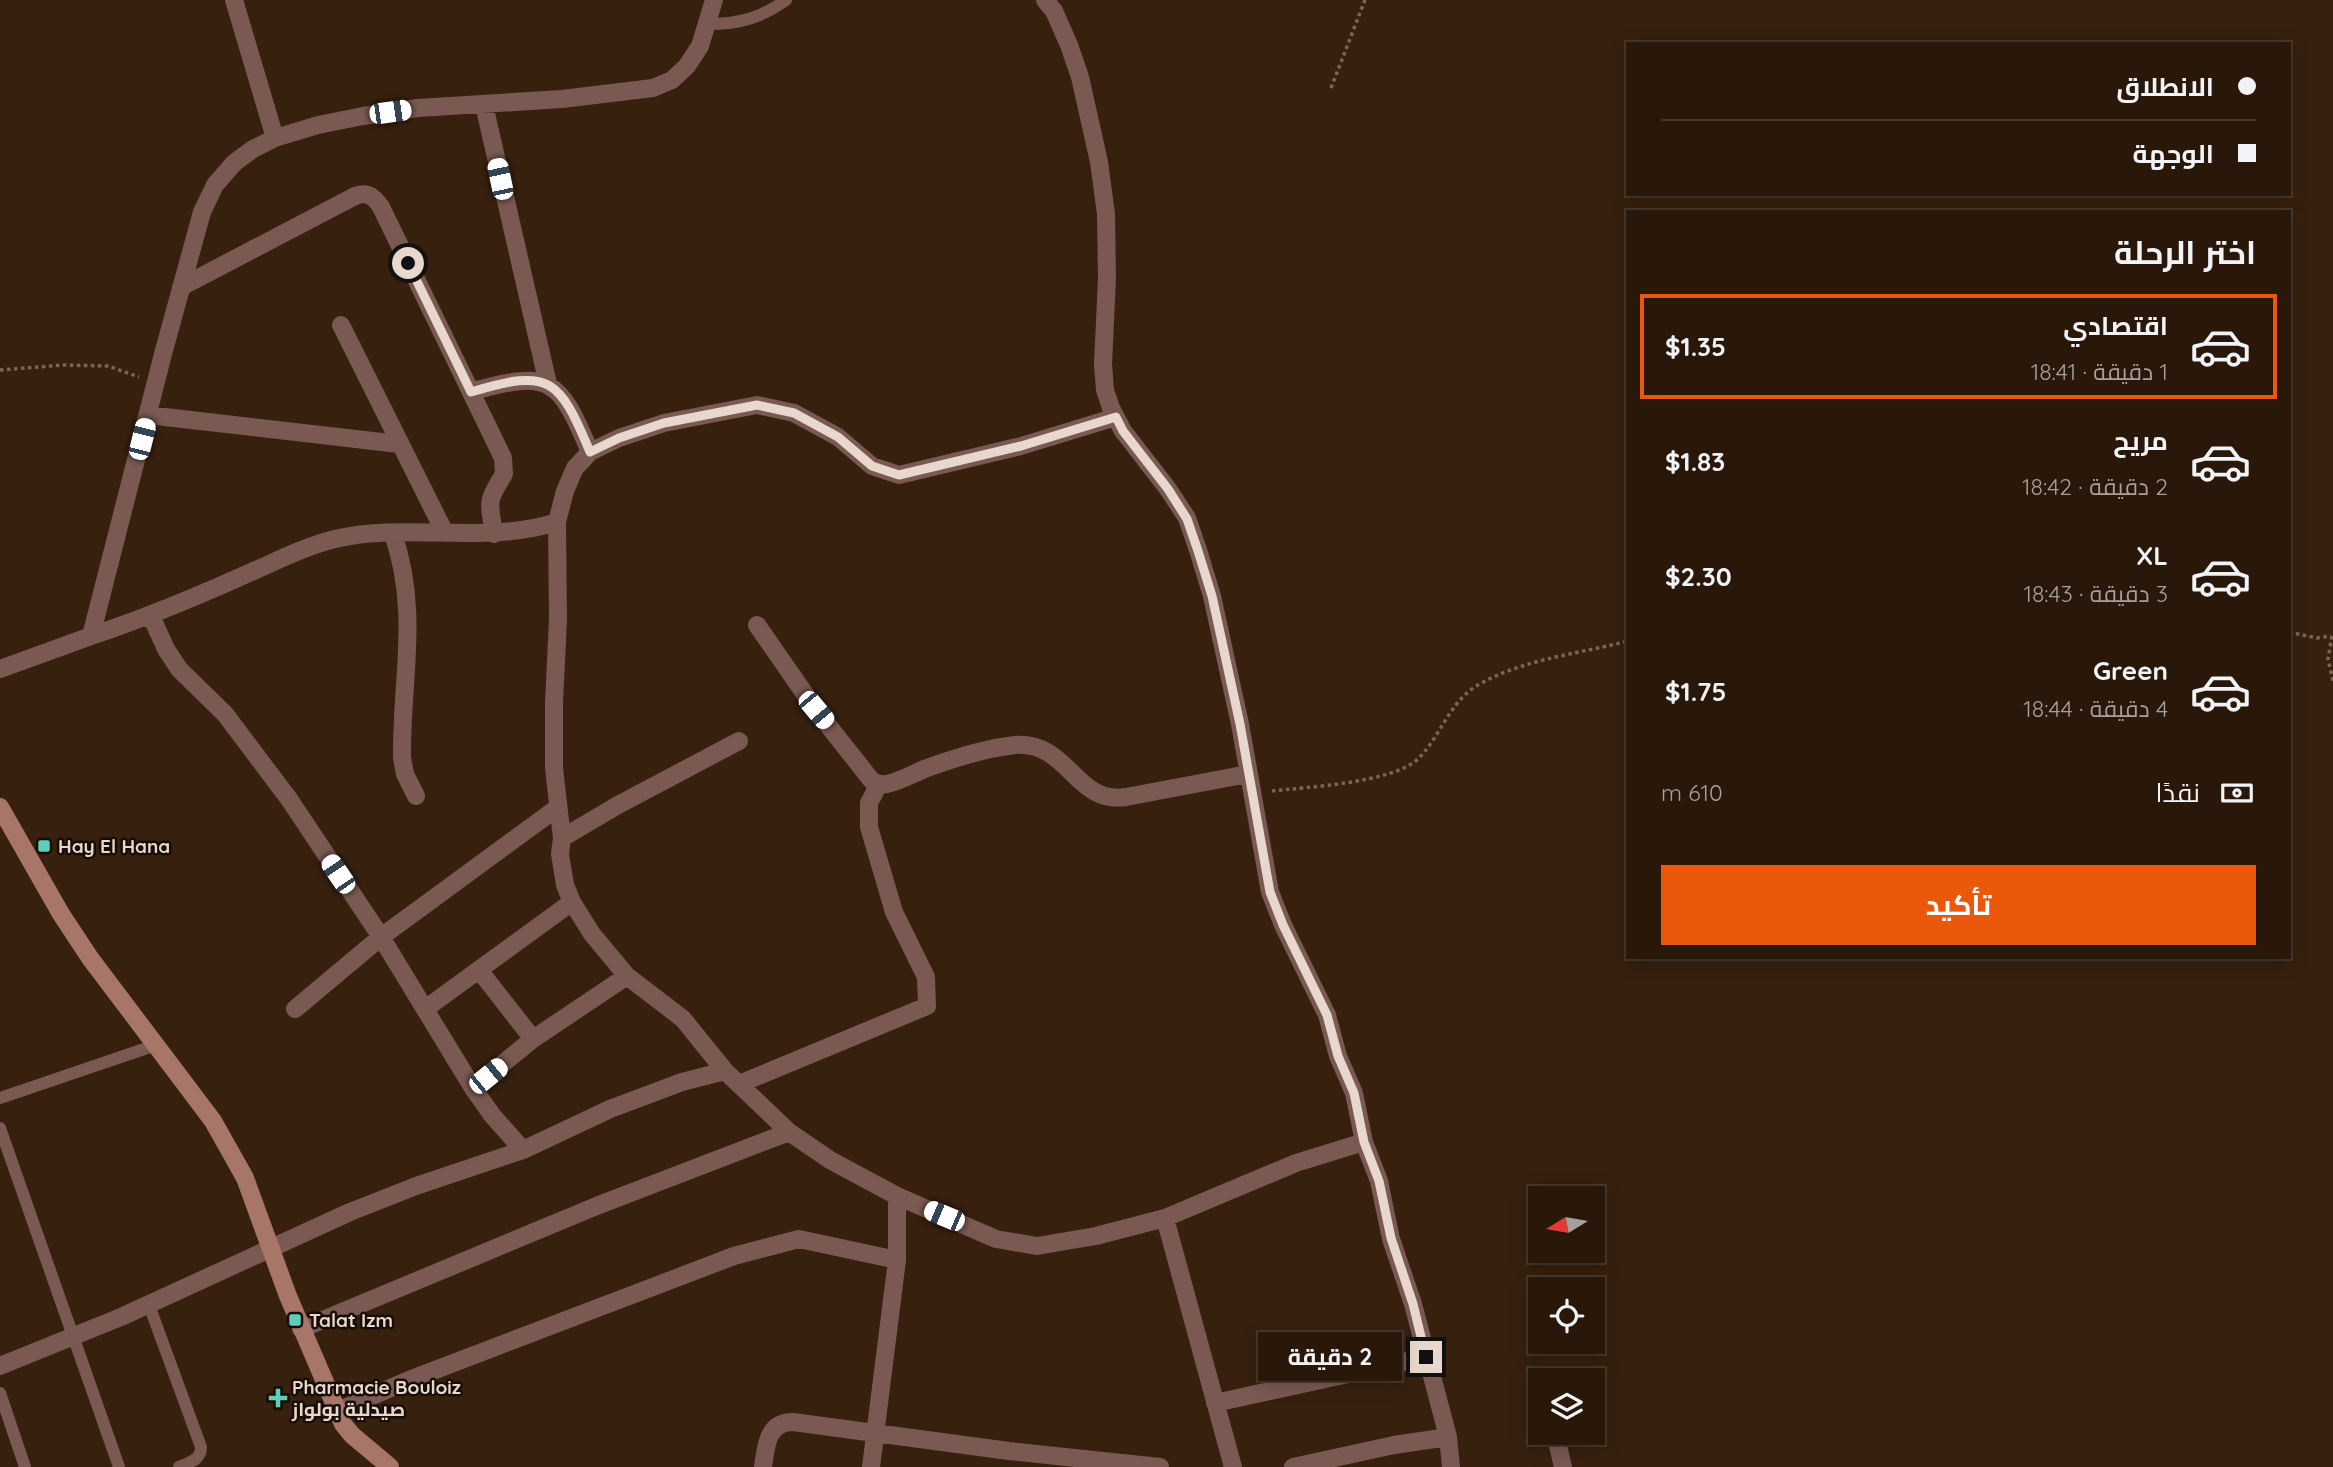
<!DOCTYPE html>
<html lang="ar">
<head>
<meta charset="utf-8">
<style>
	:root { --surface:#29180a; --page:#312113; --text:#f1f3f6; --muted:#a5a09c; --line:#45372b; --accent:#ea580c }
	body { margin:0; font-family:Quicksand,Cairo,sans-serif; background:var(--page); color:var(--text); direction:rtl; height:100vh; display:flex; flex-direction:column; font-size:26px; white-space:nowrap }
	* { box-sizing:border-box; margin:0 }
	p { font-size:23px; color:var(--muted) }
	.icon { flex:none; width:38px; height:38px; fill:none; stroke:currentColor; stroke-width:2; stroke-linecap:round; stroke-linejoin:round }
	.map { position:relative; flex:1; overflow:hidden; direction:ltr }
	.side { position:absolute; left:1626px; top:210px; width:665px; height:749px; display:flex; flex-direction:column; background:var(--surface); border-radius:0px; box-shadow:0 4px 18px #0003,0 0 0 2px var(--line); direction:rtl }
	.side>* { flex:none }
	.guide { position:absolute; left:1626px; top:42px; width:665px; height:154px; border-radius:0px; box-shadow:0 4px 18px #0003,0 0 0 2px var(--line); direction:rtl; display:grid; align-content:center; height:154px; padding:0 35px; background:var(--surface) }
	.needle { width:46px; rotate:259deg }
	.buttons { position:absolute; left:1528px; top:1186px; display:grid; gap:14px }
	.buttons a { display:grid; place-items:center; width:77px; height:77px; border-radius:0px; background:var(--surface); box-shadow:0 4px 18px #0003,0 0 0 2px var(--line); font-size:35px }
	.end { position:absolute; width:32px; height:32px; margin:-16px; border:9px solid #e7d7cc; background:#111; box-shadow:0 0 0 4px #111 }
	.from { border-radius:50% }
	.bubble { position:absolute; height:49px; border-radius:0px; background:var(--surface); box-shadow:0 4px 18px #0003,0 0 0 2px var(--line); font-size:23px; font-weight:700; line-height:49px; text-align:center; direction:rtl }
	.car { position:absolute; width:21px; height:42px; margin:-21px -10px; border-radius:9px; box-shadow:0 0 5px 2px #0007; background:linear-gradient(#fff 24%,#345 0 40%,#fff 0 76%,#345 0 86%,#fff 0) }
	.guide b { display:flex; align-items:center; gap:24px; height:66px; font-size:26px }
	.guide b+b { border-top:2px solid var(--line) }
	.guide i { width:18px; height:18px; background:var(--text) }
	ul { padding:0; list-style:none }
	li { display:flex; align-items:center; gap:21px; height:105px; margin:0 14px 10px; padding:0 21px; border:4px solid transparent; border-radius:0px }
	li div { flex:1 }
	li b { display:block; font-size:26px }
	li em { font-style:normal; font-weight:700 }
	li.selected { border-color:var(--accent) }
	li>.icon { width:63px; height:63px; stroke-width:1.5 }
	h2 { padding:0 35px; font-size:32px; line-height:84px }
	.pay { display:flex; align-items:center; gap:18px; height:77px; padding:0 35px; font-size:26px }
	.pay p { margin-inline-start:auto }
	.cta { display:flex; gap:14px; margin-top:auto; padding:14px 35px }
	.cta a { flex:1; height:80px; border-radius:0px; background:var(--accent); color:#fff; font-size:28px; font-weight:700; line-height:80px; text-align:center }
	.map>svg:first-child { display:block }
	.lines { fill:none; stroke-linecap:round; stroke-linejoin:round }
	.path { stroke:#7a6656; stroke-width:3.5; stroke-dasharray:3.5 3.5; stroke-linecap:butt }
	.lane { stroke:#795952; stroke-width:12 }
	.street { stroke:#795952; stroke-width:18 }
	.secondary { stroke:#a87569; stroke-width:18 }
	.route { stroke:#e7d7cc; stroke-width:9 }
	.poi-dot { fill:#5bcebc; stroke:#170d06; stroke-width:2.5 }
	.labels { text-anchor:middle; stroke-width:5; stroke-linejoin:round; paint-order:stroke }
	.poi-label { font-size:19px; font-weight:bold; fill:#e7d7cc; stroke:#170d06; text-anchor:start }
</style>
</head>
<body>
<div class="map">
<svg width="2333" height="1467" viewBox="0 0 2333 1467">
	<rect width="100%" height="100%" fill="#37200e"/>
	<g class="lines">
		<path class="path" d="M1331 88 1365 0
			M0 370 63 365 108 366 139 377
			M2289 632 2317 638 2331 636
			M2332 636 2328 659 2333 681
			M1272 791C1307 787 1392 783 1418 759 1441 736 1449 702 1478 685 1523 659 1578 654 1628 641"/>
		<path class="lane" d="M709 24C739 24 761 18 786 0
			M0 1098 156 1045
			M0 1128 119 1467
			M149 1305 201 1447C201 1460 190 1462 179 1467
			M0 1393 25 1467"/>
		<path class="street" d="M234 0 275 138
			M1045 0 1054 11 1069 45 1080 77 1099 162 1106 214 1107 278 1103 364 1105 390 1111 408 1123 431 1168 489 1187 518 1198 550 1212 596 1240 724 1270 892 1283 925 1327 1015 1338 1056 1354 1093 1364 1142 1379 1181 1391 1239 1413 1304 1448 1437 1451 1467
			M484 105 548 384
			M181 287 355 196C368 191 374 197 381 207L503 458 504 474C486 503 489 500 494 534
			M341 325 445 533
			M471 392C550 369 559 378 590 452
			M148 415 399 444
			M1116 417 1021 446 899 475 872 466 838 437 794 413 757 405 664 423 619 438 590 452 575 468 565 491 557 522 558 619 554 703V768L562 838 560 854 565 885 572 902 592 934 627 976 683 1019 725 1071 789 1132 830 1160 897 1196 996 1239 1037 1246 1096 1236 1165 1218 1296 1163 1364 1142
			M393 534C420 612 401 679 402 758L405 774 416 796
			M151 616 166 649 179 669 225 714 289 799 381 937 473 1088 492 1115 523 1150
			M757 625 816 710 872 781C877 784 881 785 887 784 901 781 914 773 927 768 955 758 986 748 1015 745 1069 741 1075 805 1126 797L1248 774
			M91 636C142 619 191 599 240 577 271 564 302 547 335 539 408 522 485 545 557 522
			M0 669 91 636 163 354 202 212 215 185 234 163 253 149 275 138 318 125 363 116 418 108 562 99 653 88 672 80 687 66 700 46 714 0
			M562 838 618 805 739 741
			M295 1009 381 937 557 808
			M425 1009 572 902
			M533 1039 627 976
			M739 1084 927 1006 926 977 894 912 869 827V803L879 784
			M473 1088 533 1039 479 970
			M1165 1218 1233 1467
			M301 1329 599 1205 789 1132
			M0 1366 121 1317 350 1212 416 1186 523 1150 610 1109 682 1082 725 1071
			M1215 1403 1426 1357
			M338 1411 409 1380 734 1256 799 1239 897 1260
			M1555 1433 1563 1467
			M763 1467C766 1446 767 1422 793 1422L1009 1451 1160 1467
			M871 1467 897 1260V1196
			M1293 1467 1394 1445 1448 1437"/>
		<path class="secondary" d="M0 807 61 914 90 958 213 1121 245 1178 288 1296 343 1424 352 1435 390 1467"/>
	</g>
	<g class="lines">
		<path class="route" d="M408 263 471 392C550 368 559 378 590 452L619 438 664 423 757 405 794 413 838 437 872 466 899 475 1021 446 1116 417 1123 431 1168 489 1187 519 1198 551 1212 596 1240 724 1270 892 1283 925 1327 1015 1338 1056 1354 1093 1364 1142 1379 1181 1391 1238 1413 1304 1426 1357"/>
	</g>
	<g class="poi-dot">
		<rect x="37" y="839" width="14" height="14" rx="3.5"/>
		<rect x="288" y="1313" width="14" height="14" rx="3.5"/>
		<path d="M274.5 1387.5h7v7h7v7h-7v7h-7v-7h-7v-7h7z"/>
	</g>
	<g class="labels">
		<g class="poi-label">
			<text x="58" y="853">Hay El Hana</text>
			<text x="309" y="1327">Talat Izm</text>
			<text x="292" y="1394">Pharmacie Bouloiz<tspan x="292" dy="22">صيدلية بولواز</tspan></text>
		</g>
	</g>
</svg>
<div class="buttons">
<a><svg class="needle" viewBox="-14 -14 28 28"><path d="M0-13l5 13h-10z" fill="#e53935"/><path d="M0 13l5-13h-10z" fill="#a5a09c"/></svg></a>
<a><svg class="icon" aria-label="locate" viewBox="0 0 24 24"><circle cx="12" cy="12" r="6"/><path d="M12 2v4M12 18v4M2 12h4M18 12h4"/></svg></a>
<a><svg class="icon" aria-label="layers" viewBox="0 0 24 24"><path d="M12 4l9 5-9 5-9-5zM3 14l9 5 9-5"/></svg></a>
</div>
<i class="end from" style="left:408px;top:263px"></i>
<i class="end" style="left:1426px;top:1357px"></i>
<div class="bubble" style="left:1258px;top:1332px;width:144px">2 دقيقة</div>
<i class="car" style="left:390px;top:112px;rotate:82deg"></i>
<i class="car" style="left:500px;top:179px;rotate:348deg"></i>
<i class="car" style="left:142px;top:439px;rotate:14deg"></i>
<i class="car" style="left:816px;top:710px;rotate:140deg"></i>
<i class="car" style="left:338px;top:874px;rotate:326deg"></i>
<i class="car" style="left:488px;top:1076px;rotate:51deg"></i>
<i class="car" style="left:944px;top:1216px;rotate:293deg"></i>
<div class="guide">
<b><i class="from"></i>الانطلاق</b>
<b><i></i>الوجهة</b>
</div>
<section class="side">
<h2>اختر الرحلة</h2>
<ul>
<li class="selected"><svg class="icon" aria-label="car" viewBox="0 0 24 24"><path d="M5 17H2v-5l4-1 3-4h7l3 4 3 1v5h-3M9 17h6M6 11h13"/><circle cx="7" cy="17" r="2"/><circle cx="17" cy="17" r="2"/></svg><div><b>اقتصادي</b><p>1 دقيقة · 18:41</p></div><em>$1.35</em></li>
<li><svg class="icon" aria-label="car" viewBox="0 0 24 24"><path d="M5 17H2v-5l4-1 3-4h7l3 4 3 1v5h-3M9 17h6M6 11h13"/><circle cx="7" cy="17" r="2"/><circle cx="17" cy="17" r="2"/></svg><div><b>مريح</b><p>2 دقيقة · 18:42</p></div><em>$1.83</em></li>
<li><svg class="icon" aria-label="car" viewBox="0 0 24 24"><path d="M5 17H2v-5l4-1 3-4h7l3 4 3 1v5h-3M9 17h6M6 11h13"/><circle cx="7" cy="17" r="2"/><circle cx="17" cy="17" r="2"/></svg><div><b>XL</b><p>3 دقيقة · 18:43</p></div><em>$2.30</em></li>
<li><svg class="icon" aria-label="car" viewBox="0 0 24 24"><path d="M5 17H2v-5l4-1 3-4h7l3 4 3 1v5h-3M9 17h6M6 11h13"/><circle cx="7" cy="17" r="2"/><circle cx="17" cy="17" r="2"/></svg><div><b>Green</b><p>4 دقيقة · 18:44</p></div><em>$1.75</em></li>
</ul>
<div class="pay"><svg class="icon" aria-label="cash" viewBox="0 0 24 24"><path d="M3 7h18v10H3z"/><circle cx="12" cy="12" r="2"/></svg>نقدًا<p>610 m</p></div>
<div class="cta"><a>تأكيد</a></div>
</section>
</div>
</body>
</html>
